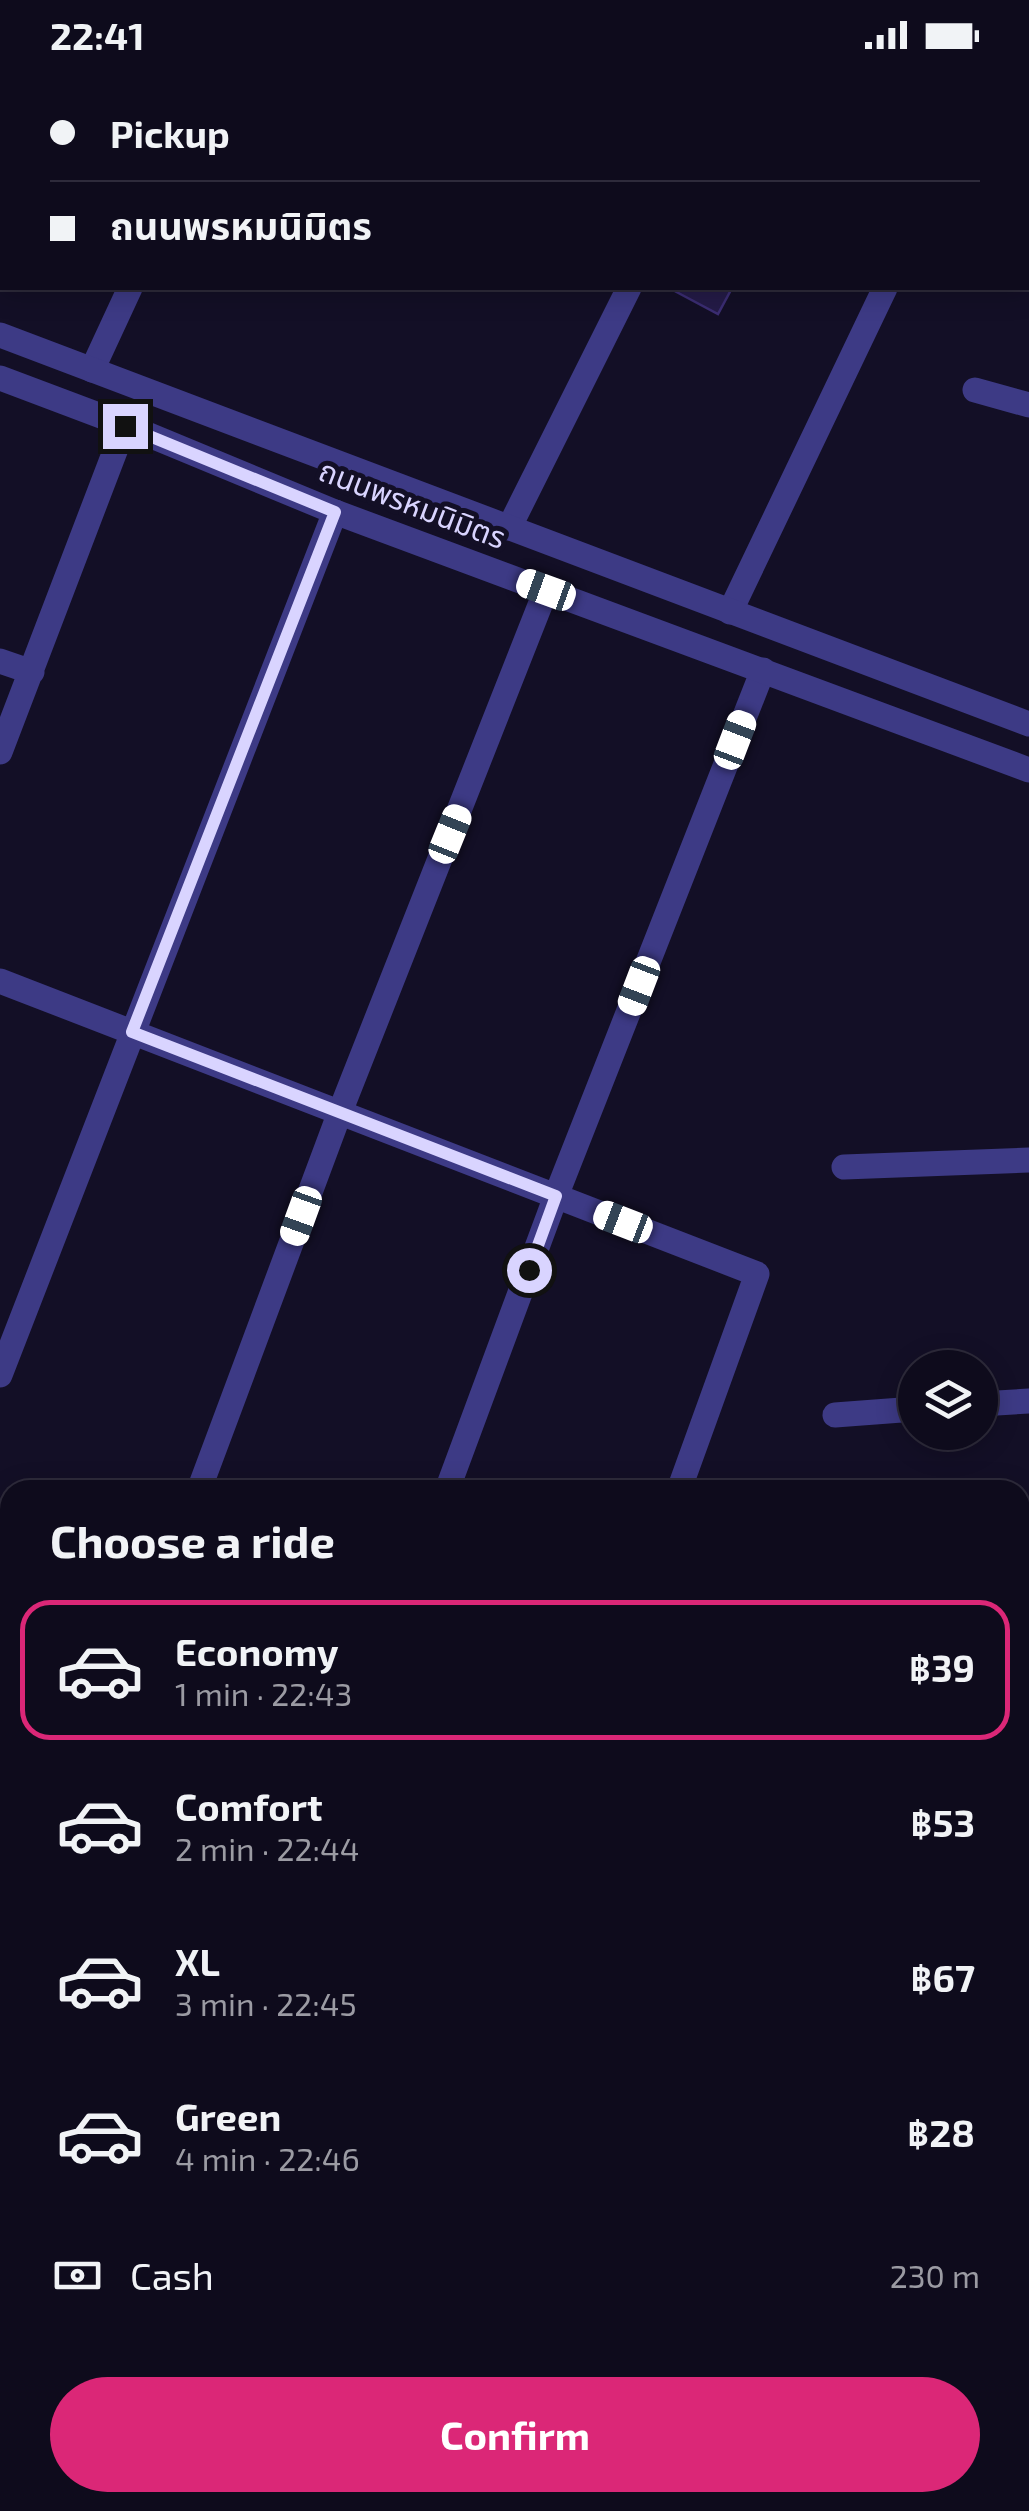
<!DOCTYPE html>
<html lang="en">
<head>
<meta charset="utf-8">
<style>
	:root { --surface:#0e0b1c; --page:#1c1929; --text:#f1f3f6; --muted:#9b9ba3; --line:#2e2b3b; --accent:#db2777 }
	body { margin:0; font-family:"Exo 2","Noto Sans Thai",sans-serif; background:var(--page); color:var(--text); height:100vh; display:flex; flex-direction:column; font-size:38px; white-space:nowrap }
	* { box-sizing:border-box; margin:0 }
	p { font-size:32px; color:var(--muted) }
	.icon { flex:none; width:55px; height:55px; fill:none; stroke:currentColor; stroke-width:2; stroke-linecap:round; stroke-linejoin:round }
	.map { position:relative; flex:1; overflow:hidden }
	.drawer { position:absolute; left:0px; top:1410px; width:1030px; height:1032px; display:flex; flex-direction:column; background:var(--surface); border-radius:30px 30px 0 0; box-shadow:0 5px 25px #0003,0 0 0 2px var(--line) }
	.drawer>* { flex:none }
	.banner { position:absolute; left:0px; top:0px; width:1030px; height:220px; box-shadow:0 5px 25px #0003,0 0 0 2px var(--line); display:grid; align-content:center; height:220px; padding:0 50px; background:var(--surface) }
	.fabs { position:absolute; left:898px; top:1280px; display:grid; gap:20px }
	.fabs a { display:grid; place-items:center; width:100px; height:100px; border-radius:50%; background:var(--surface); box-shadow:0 5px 25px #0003,0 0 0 2px var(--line); font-size:50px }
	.end { position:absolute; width:45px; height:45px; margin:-22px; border:12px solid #d9d4ff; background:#111; box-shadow:0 0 0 5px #111 }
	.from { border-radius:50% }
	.car { position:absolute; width:30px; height:60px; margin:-30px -15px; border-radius:12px; box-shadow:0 0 8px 2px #0007; background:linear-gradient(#fff 24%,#345 0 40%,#fff 0 76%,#345 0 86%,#fff 0) }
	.banner b { display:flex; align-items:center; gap:35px; height:95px; font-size:38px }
	.banner b+b { border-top:2px solid var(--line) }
	.banner i { width:25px; height:25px; background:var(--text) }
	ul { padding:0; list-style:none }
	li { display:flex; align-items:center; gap:30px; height:140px; margin:0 20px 15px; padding:0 30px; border:5px solid transparent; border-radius:30px }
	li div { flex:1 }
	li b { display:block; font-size:38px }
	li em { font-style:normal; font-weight:700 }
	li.current { border-color:var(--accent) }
	li>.icon { width:90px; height:90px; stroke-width:1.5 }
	h2 { padding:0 50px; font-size:45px; line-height:120px }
	.pay { display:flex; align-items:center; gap:25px; height:110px; padding:0 50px; font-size:38px }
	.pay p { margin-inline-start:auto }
	.cta { display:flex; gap:20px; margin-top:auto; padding:20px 50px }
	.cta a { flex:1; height:115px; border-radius:60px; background:var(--accent); color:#fff; font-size:40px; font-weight:700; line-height:115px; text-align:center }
	.status { display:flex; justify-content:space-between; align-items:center; height:70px; padding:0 50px; background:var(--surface); direction:ltr }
	.status svg { height:28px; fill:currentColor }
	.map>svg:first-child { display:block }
	.building { fill:#241b47; stroke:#3b2d73; stroke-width:2.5 }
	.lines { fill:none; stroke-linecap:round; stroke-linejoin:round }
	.minor { stroke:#3d3a85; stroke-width:25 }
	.tertiary { stroke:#3d3a85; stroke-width:25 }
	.route { stroke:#d9d4ff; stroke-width:12 }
	.labels { text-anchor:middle; stroke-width:10; stroke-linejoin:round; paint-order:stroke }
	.street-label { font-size:30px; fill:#d9d4ff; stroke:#130f26 }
</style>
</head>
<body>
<div class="status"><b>22:41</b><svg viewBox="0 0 49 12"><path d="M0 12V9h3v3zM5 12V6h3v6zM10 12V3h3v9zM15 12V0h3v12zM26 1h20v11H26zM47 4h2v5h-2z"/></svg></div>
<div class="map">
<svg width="1029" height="2441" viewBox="0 0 1029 2441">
	<rect width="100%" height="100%" fill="#130f26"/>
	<path class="building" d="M34 0H97L32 2Z
		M780 0H844L779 2Z
		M669 218H732L718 244Z"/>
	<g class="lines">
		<path class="minor" d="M230 2 232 0
			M477 2 479 0
			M737 2 738 0
			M987 2 989 0
			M0 4 2 0
			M92 300 130 218
			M975 320 1029 335
			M509 458 629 218
			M730 542 885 218
			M0 591 32 602
			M0 682 125 355
			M0 911 757 1204 679 1420
			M844 1097 1029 1090
			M0 1305 335 442
			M980 1334 1029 1331
			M835 1345 915 1339
			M199 1420 340 1042 546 520
			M447 1420 556 1126 763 600
			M0 1483 10 1487
			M1020 1533H1029
			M1020 1758H1029"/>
		<path class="tertiary" d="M0 265 1029 654
			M0 308 125 355 335 442 1029 700"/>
	</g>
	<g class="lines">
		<path class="route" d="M125 356 335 442 132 962 556 1126 529 1200"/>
	</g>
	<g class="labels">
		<g class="street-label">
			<text transform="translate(412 435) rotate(21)" y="10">ถนนพรหมนิมิตร</text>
		</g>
	</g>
</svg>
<div class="fabs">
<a><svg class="icon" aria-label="layers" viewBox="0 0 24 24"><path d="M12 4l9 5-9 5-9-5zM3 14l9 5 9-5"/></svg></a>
</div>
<i class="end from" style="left:529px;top:1200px"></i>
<i class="end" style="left:125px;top:356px"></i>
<i class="car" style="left:546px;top:520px;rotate:290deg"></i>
<i class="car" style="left:735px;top:670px;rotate:21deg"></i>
<i class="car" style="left:450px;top:764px;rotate:22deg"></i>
<i class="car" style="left:639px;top:916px;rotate:201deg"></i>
<i class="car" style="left:301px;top:1146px;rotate:200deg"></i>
<i class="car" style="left:623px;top:1152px;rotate:291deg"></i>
<div class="banner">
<b><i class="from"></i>Pickup</b>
<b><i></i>ถนนพรหมนิมิตร</b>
</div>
<section class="drawer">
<h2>Choose a ride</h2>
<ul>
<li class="current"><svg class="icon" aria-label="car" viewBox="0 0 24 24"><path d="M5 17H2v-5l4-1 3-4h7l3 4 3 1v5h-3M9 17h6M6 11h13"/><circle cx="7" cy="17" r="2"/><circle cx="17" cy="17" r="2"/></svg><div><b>Economy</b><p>1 min · 22:43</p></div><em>฿39</em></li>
<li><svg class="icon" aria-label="car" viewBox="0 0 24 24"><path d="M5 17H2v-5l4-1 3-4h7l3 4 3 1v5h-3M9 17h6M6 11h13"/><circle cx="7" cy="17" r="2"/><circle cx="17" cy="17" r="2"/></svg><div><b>Comfort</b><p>2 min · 22:44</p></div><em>฿53</em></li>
<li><svg class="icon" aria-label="car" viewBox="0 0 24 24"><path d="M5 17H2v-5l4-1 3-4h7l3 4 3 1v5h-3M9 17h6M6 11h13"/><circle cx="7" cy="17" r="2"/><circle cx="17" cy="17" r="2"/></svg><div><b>XL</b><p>3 min · 22:45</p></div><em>฿67</em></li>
<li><svg class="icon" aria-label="car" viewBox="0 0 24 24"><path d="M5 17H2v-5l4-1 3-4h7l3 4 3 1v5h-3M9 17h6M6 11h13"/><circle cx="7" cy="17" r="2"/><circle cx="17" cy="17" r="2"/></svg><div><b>Green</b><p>4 min · 22:46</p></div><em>฿28</em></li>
</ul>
<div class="pay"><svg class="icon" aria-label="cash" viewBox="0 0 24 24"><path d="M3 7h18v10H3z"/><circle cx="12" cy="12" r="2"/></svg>Cash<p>230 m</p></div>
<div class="cta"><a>Confirm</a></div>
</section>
</div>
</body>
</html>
